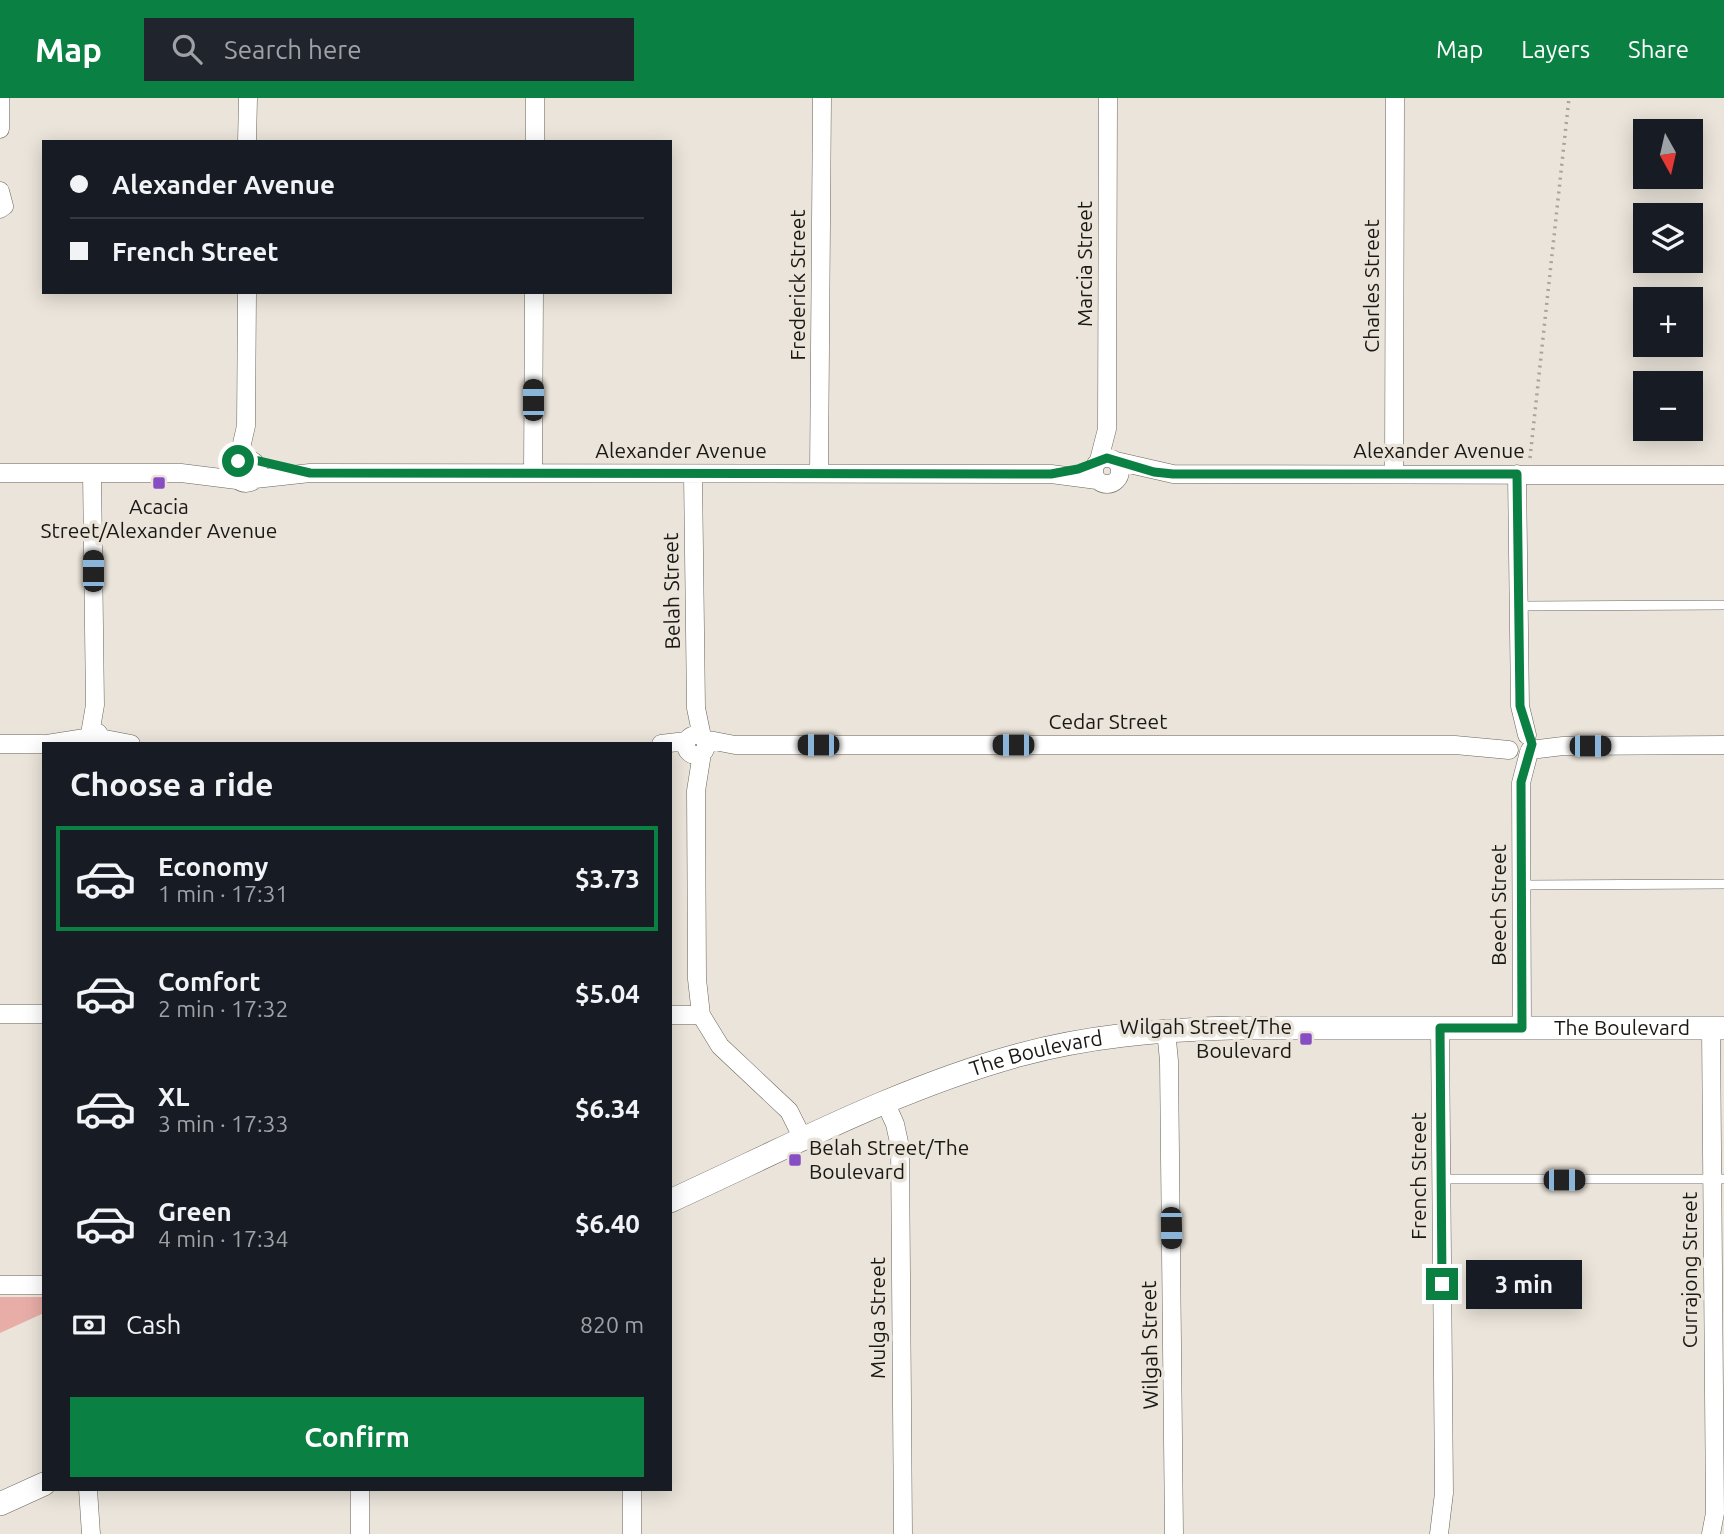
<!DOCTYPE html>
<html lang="en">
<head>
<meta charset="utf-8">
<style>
	:root { --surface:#171b24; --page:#20242c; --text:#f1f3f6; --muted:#9ea1a6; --line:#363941; --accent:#0b8043 }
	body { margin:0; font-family:Ubuntu,sans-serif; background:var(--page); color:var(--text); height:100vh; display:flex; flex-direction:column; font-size:26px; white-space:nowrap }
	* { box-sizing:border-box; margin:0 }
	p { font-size:23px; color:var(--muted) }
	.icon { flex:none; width:38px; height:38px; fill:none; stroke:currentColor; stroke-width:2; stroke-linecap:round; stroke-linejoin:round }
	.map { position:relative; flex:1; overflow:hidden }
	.drawer { position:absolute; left:42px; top:644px; width:630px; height:749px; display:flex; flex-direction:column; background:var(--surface); border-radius:0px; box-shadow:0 4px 18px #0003 }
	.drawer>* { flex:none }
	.top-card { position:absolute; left:42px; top:42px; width:630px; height:154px; border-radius:0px; box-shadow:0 4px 18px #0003; display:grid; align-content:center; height:154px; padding:0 28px; background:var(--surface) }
	.needle { width:46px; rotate:172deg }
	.controls { position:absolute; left:1633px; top:21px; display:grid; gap:14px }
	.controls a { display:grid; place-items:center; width:70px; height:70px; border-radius:0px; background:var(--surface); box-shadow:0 4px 18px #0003; font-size:35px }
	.end { position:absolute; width:32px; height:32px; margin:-16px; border:9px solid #0b8043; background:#fff; box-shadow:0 0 0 4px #fff }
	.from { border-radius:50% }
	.bubble { position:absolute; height:49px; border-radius:0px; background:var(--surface); box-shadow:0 4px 18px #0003; font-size:23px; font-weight:600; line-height:49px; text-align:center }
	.car { position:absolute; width:21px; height:42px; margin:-21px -10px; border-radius:9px; box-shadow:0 0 5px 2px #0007; background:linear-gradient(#222 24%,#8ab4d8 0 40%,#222 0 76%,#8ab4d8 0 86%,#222 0) }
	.top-card b { display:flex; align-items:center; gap:24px; height:66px; font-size:26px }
	.top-card b+b { border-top:2px solid var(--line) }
	.top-card i { width:18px; height:18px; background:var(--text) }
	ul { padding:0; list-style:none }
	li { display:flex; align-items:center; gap:21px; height:105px; margin:0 14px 10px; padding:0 14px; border:4px solid transparent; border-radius:0px }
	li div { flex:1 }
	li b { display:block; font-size:26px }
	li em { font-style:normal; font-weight:600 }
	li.selected { border-color:var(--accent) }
	li>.icon { width:63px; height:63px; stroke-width:1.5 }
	h2 { padding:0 28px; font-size:32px; line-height:84px }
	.pay { display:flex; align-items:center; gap:18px; height:77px; padding:0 28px; font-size:26px }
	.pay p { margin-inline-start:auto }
	.cta { display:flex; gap:14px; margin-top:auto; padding:14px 28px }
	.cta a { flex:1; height:80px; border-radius:0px; background:var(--accent); color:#fff; font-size:28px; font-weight:600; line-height:80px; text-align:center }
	header { display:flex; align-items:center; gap:42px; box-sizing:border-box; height:98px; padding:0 35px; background:var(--accent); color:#fff }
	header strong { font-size:33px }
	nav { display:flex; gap:38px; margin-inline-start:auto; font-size:24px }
	.search { width:490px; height:63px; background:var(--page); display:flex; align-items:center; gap:18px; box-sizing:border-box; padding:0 24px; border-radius:0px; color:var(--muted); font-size:26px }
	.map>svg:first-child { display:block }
	.green { fill:#e8ada7 }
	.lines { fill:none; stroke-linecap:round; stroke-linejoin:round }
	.service-casing { stroke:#6a655c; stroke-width:10 }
	.minor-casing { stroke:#6a655c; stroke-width:19 }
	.tertiary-casing { stroke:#6a655c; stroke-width:24 }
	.path { stroke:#a8a39b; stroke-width:3.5; stroke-dasharray:2 5; stroke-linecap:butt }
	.service { stroke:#fff; stroke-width:9 }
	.minor { stroke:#fff; stroke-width:18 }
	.tertiary { stroke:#fff; stroke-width:23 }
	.route { stroke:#0b8043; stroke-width:9 }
	.poi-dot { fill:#874dc3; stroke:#eae4da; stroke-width:2.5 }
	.labels { text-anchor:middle; stroke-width:7; stroke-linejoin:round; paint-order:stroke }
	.street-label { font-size:21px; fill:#1a1815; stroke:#eae4da }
	.poi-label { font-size:21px; fill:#1a1815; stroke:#eae4da }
</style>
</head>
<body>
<header>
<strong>Map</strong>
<div class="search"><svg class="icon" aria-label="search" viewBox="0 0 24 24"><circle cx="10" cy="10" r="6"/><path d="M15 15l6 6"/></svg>Search here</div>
<nav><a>Map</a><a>Layers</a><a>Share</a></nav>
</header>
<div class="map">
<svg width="1724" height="1436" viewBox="0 0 1724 1436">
	<rect width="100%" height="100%" fill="#eae4da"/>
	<path class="green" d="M0 1199H44V1215L0 1235Z"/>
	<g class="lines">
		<defs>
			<path id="service" d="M1518 508 1724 507
				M1522 787 1724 786
				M1441 1081H1724"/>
			<path id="minor" d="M0 31V0
				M247 44 248 0
				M535 44V0
				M0 93 4 108 0 111
				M1094 373a13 13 0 1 1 26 0a13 13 0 1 1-26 0Z
				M234 373a12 12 0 1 1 24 0a12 12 0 1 1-24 0Z
				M1099 362 1107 331 1108 0
				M238 363 246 328 247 194
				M1116 363 1173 376 1724 377
				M0 375H181L237 382
				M533 375 534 194
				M819 375 822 0
				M693 376 696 610 702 639
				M1394 376 1395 0
				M1517 376 1520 608 1527 637
				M255 381 310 375 1051 376 1097 382
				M90 636 95 607 92 375
				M686 647a10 10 0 1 1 20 0a10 10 0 1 1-20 0Z
				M105 641 131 646
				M704 641 735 647H1455L1509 652
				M84 642 90 636 98 635 106 646
				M0 646H44
				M47 646 85 640
				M661 646 686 643
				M1530 652 1563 648 1724 647
				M702 655 696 693 697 881 701 917 720 948 789 1013 804 1043
				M0 916H44
				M670 917H701
				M1522 930 1521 685 1529 654
				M1711 930 1715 1415 1711 1436
				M1166 932 1169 963 1174 1436
				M886 1006 895 1026 900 1049 903 1436
				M0 1187H44
				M88 1391 91 1436
				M360 1391V1436
				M632 1391V1436
				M1439 1436 1444 1395 1440 930"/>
			<g id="tertiary">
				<path id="s1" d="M670 1103C784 1051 898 990 1019 957 1089 938 1159 932 1231 930H1724"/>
				<path d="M0 1406 44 1386"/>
			</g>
		</defs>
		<use href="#service" class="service-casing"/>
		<use href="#minor" class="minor-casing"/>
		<use href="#tertiary" class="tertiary-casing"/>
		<path class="path" d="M1530 360 1569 0"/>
		<use href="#service" class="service"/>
		<use href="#minor" class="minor"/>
		<use href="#tertiary" class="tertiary"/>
	</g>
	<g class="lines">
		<path class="route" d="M238 363 246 360 310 375 1051 376 1078 371 1107 360 1154 374 1173 376H1517L1520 608 1532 646 1521 684 1522 930H1440L1442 1186"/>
	</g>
	<g class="poi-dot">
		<rect x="152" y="378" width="14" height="14" rx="3.5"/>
		<rect x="1299" y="934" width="14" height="14" rx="3.5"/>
		<rect x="788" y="1055" width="14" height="14" rx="3.5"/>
	</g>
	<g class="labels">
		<g class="street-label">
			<text transform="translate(1085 166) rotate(-90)" y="7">Marcia Street</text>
			<text transform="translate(798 187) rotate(-90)" y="7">Frederick Street</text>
			<text transform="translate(1372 188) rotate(-90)" y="7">Charles Street</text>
			<text x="681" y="360">Alexander Avenue</text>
			<text x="1439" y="360">Alexander Avenue</text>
			<text transform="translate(672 493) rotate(-91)" y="7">Belah Street</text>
			<text x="1108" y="631">Cedar Street</text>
			<text transform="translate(1499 807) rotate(-90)" y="7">Beech Street</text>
			<text dy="7" stroke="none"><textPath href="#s1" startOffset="984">The Boulevard</textPath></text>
			<text dy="7" stroke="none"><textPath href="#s1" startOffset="396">The Boulevard</textPath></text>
			<text transform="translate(1419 1078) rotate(-90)" y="7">French Street</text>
			<text transform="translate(1690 1172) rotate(-90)" y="7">Currajong Street</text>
			<text transform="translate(878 1220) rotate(-90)" y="7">Mulga Street</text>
			<text transform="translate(1150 1247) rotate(-91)" y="7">Wilgah Street</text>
		</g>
		<g class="poi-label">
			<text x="159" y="416">Acacia<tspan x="159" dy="24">Street/Alexander Avenue</tspan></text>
			<text x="1292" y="936" text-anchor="end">Wilgah Street/The<tspan x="1292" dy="24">Boulevard</tspan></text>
			<text x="809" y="1057" text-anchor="start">Belah Street/The<tspan x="809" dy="24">Boulevard</tspan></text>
		</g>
	</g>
</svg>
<div class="controls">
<a><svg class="needle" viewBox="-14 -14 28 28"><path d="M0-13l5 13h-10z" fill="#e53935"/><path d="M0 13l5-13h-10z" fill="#9ea1a6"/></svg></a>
<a><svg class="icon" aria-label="layers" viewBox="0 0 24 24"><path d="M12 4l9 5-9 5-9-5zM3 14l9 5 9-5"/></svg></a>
<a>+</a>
<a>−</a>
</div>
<i class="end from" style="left:238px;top:363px"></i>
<i class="end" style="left:1442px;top:1186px"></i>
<div class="bubble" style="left:1466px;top:1162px;width:116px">3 min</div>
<i class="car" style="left:533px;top:302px;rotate:0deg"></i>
<i class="car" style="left:93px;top:473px;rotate:0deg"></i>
<i class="car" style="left:818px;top:647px;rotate:270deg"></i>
<i class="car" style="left:1013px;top:647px;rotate:270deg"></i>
<i class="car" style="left:1590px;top:648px;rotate:90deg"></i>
<i class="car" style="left:1564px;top:1082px;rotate:90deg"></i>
<i class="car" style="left:1171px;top:1130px;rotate:179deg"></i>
<div class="top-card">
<b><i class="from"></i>Alexander Avenue</b>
<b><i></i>French Street</b>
</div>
<section class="drawer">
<h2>Choose a ride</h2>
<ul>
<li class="selected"><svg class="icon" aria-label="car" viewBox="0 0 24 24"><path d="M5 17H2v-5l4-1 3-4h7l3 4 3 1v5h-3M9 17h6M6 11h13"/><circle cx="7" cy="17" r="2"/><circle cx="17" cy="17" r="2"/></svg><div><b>Economy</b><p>1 min · 17:31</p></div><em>$3.73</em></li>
<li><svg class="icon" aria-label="car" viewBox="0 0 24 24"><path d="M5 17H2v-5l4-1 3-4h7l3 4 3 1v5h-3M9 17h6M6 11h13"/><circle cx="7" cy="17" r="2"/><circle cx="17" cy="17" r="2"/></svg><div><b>Comfort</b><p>2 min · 17:32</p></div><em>$5.04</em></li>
<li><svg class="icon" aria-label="car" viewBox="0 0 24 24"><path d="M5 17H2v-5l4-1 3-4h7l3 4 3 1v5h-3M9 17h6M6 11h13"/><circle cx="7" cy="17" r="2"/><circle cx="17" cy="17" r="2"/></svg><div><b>XL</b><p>3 min · 17:33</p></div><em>$6.34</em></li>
<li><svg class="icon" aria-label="car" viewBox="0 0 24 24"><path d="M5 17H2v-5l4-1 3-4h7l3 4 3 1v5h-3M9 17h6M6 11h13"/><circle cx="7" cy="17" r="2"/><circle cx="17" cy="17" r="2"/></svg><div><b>Green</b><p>4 min · 17:34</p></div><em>$6.40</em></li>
</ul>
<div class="pay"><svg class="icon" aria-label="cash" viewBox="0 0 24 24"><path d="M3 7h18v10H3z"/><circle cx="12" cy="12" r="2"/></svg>Cash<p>820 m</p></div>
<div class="cta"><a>Confirm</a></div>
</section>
</div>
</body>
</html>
